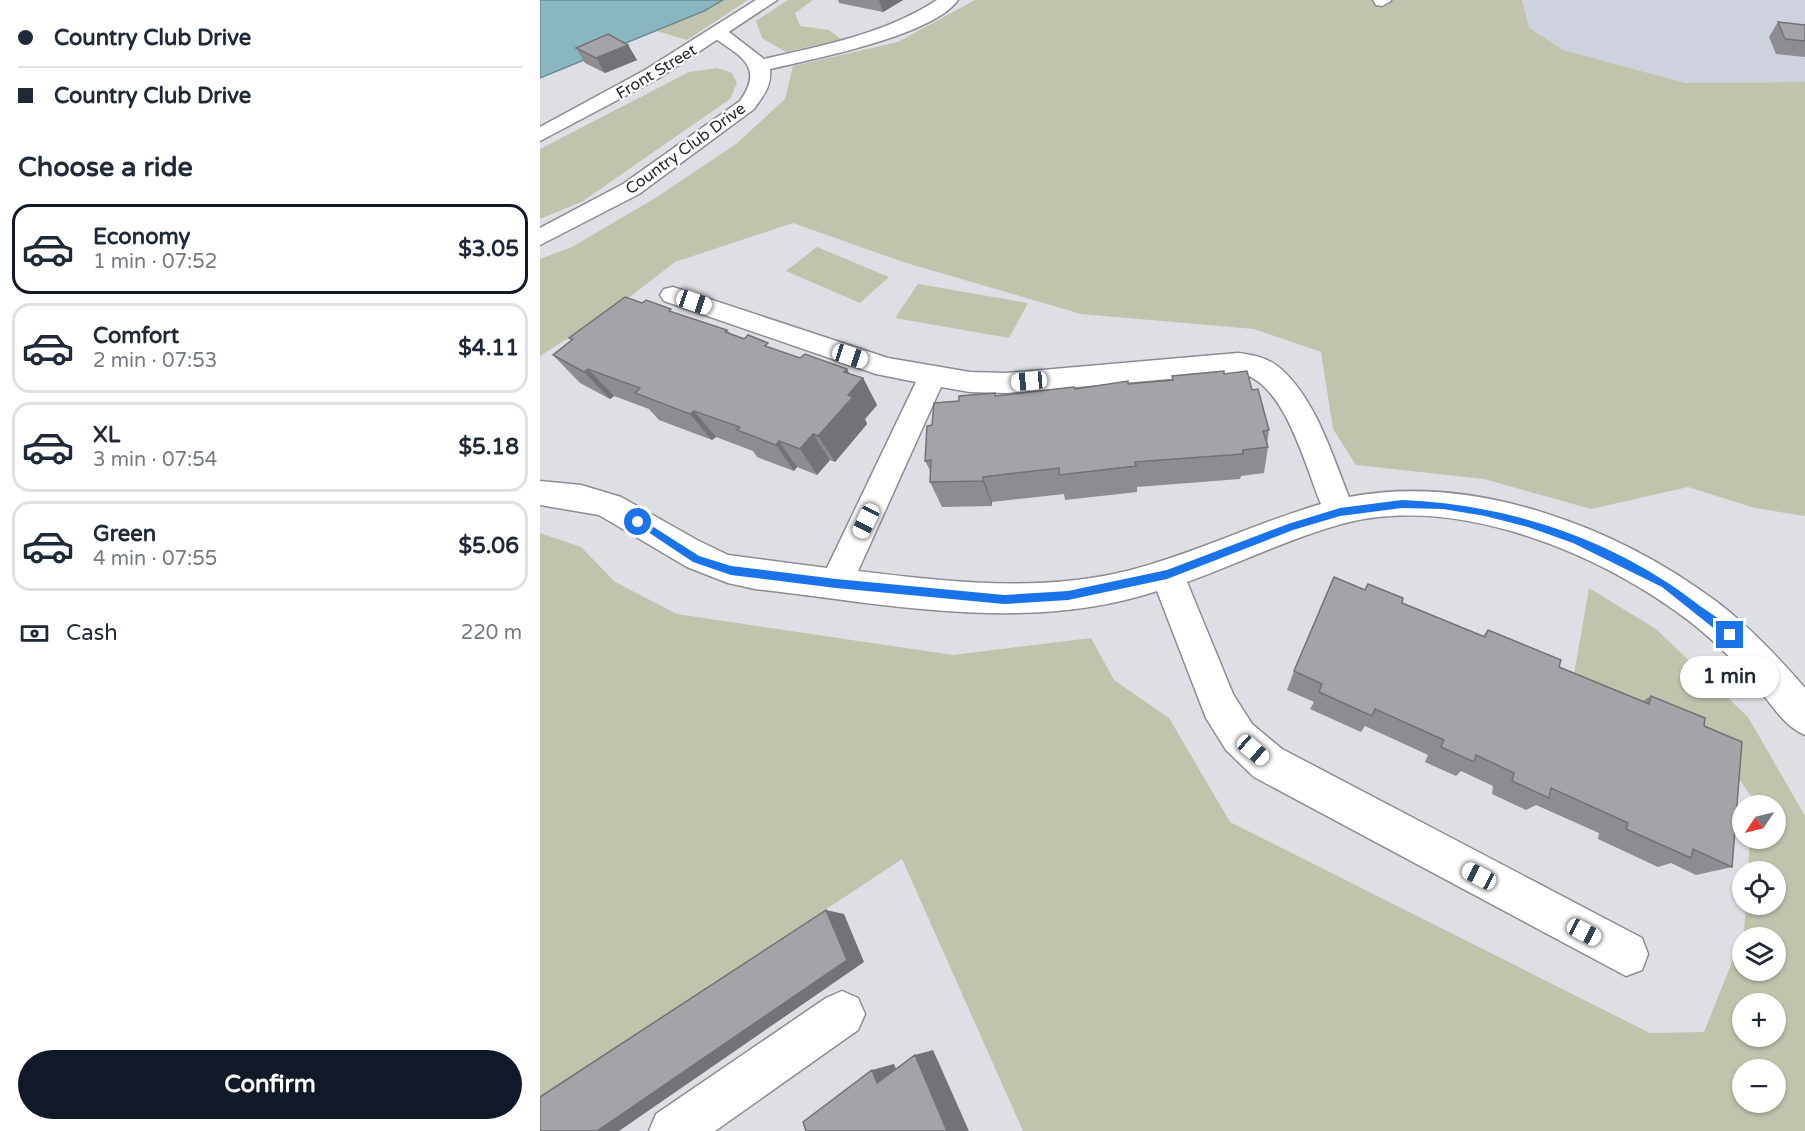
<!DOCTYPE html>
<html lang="en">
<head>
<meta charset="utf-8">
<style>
	:root { --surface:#fff; --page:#f6f6f7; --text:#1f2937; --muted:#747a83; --line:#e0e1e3; --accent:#111827 }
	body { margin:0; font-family:"Varela Round",sans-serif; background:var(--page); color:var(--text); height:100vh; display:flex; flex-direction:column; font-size:22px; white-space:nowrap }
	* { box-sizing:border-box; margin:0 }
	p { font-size:20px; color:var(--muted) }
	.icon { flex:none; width:33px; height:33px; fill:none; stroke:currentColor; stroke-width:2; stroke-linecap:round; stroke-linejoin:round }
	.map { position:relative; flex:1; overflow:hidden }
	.details { display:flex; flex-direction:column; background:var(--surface); width:540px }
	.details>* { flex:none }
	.banner { display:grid; align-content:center; height:132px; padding:0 18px; background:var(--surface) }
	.needle { width:39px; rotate:235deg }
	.tools { position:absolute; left:1192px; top:795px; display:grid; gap:12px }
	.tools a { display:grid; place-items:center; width:54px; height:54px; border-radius:50%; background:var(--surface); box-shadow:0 2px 4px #0004; font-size:30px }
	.end { position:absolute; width:27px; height:27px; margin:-14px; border:8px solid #1a73e8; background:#fff; box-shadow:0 0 0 3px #fff }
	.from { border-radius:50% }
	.bubble { position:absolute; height:42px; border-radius:21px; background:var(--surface); box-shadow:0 2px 4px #0004; font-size:20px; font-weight:700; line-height:42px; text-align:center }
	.car { position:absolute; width:18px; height:36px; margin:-18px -9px; border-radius:8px; box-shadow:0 0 4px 2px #0007; background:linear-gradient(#fff 24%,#345 0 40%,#fff 0 76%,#345 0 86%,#fff 0) }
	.banner b { display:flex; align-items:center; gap:21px; height:57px; font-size:22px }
	.banner b+b { border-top:2px solid var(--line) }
	.banner i { width:15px; height:15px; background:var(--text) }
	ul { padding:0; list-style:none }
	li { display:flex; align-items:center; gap:18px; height:90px; margin:0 12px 9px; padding:0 6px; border:3px solid var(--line); border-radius:18px }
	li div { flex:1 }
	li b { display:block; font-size:22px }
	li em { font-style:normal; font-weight:700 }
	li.current { border-color:var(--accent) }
	li>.icon { width:54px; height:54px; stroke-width:1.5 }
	h2 { padding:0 18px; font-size:27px; line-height:72px }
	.pay { display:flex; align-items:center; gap:15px; height:66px; padding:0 18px; font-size:22px }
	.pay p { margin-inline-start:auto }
	.cta { display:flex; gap:12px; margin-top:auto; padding:12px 18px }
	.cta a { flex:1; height:69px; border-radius:36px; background:var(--accent); color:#fff; font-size:24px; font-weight:700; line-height:69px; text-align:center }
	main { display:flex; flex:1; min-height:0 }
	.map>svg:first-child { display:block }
	.built { fill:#cdd2dd }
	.green { fill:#c1c3ad; fill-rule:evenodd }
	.water { fill:#8ab6c0; stroke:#6c8b93; stroke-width:1.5 }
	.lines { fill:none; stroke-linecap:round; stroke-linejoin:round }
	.minor-casing { stroke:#8b8d92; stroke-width:3 }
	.major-casing { stroke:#8b8d92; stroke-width:3 }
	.minor { fill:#fff; fill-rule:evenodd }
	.major { fill:#fff; fill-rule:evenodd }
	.wall { fill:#8e8c90 }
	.shaded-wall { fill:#747276 }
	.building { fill:#a5a3a8; stroke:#747276; stroke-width:1.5 }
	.route { fill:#1a73e8 }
	.labels { text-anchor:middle; stroke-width:4.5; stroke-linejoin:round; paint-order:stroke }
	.far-street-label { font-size:16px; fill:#272729; stroke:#fff }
</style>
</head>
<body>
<main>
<section class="details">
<div class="banner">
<b><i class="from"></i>Country Club Drive</b>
<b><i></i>Country Club Drive</b>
</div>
<h2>Choose a ride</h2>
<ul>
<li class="current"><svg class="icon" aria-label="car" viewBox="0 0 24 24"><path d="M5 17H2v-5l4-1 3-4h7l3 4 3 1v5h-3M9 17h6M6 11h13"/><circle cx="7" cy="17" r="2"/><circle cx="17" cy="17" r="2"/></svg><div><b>Economy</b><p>1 min · 07:52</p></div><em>$3.05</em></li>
<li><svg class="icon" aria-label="car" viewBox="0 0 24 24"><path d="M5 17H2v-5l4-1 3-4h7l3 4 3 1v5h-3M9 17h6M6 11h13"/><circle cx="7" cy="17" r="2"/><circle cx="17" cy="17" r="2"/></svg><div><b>Comfort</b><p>2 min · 07:53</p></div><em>$4.11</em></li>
<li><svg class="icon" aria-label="car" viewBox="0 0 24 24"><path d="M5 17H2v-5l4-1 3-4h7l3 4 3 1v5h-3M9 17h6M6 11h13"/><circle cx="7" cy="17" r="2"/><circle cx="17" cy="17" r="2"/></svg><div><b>XL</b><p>3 min · 07:54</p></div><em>$5.18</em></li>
<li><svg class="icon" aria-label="car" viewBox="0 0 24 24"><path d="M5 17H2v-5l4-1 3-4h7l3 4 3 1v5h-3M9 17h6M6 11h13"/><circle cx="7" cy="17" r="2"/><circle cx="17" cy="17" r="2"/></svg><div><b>Green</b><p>4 min · 07:55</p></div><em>$5.06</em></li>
</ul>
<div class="pay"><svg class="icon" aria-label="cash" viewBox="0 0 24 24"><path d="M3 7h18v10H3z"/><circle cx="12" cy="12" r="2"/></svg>Cash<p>220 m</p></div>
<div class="cta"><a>Confirm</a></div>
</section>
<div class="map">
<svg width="1265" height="1131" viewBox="0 0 1265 1131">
	<rect width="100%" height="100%" fill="#dddfe5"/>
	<path class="built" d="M982 0H1265V82L1144 83 1023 50 989 28Z"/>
	<path class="green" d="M183 0H208L147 40 117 31 164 11Z
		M248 0H273L255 13 260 26 289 30 301 39 246 52 222 38 216 21Z
		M435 0H982L989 28 1023 50 1145 83 1265 82V516L1215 508 1148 487 1051 509 944 479 816 465 793 429 781 352 714 329 541 314 363 262 253 223 135 262 78 306 0 356V259L32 247 117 197 196 144 245 99 253 66 358 42Z
		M177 68 192 73 197 83 190 99 43 201 0 219V149L149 72Z
		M277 247 349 277 320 303 246 271Z
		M378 284 488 303 469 338 355 318Z
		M0 533 41 547 75 582 137 614 413 655 551 638 574 680 629 718 690 822 1110 1033 1164 1032 1204 932 1206 905 1236 904V872L1208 871 1210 839 1236 838V806L1212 805 1213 799 1177 747 1032 686 1049 588 1116 629 1208 717 1265 816V1131H483L362 859 0 1099ZM1203 938H1236V970H1203ZM1203 1004H1236V1036H1203ZM1203 1070H1236V1102H1203Z"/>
	<path class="water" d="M0 0H183L164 11 0 78Z"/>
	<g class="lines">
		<defs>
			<path id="minor" d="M397 0H418C392 36 273 59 230 69 232 86 223 96 214 109L99 194 0 245V228L83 184 200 101C225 66 200 56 173 37L170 33 173 29H185L224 59C284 45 345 34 397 0Z
				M833 0H851V1L842 6 836 5Z
				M133 287 348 358 430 372 466 373 698 353C714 355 729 358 741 369 776 400 792 455 809 497 935 473 1077 527 1177 602 1210 627 1238 657 1265 688V735C1243 726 1230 702 1215 684 1196 663 1176 642 1153 624 1064 554 919 494 805 523 750 538 700 563 647 582L693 694 712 724 742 749 1102 938 1108 954 1102 970 1086 976 714 777 686 750 666 718 617 591C486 634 348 604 215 589L188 583 147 567 59 515 0 505V481L41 485 81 497 157 540 188 555 287 568 376 382 336 374 124 301 120 295 124 289ZM698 373C744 379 765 466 781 504 716 523 656 553 591 570 501 593 410 582 318 571L401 387 430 392 466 393Z
				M302 991 318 998 325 1014 318 1030 175 1131H109L116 1114 286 998Z"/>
			<path id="major" d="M216 0H237L119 78 0 141V127L105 70Z"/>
		</defs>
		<use href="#minor" class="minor-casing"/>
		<use href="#major" class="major-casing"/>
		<use href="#minor" class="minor"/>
		<use href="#major" class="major"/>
	</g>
	<path class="wall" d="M298 0H363L343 12 299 3Z
		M1238 22 1265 25V57L1236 54 1229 37Z
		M88 45 97 60 65 73 45 63 36 48Z
		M134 313 187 330 190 333 260 358 323 378 337 405 325 419 327 424 295 462 290 460 277 475 257 467 254 471 217 457 213 451 176 437 172 440 119 420 109 409 74 396 70 399 40 383 13 355 32 341 29 338Z
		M684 374 712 390 729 430 727 444 728 447 724 473 701 476 700 479 597 487V492L525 500 524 494 452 502V506L402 507 390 482 391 472 385 461 392 425 419 401 455 393 456 396 535 389 632 380V376Z
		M828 584 862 603 943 636 948 630 1019 667 1103 701 1111 696 1164 726 1192 867 1156 875 1131 863 1118 867 1058 839 1059 833 996 805 986 810 952 794 953 786 921 771 916 776 885 762 888 755 825 726 821 732 770 709 774 702 747 690 754 671 825 589Z"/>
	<path class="shaded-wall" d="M339 0H363L343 12Z
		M88 45 97 60 65 73 56 58Z
		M48 369 74 396 70 399 44 372Z
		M307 369 316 386 323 378 337 405 325 419 327 424 295 462 278 436 308 395 304 372Z
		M154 411 176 437 172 440 150 414Z
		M273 434 290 460 277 475 260 449Z
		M239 441 257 467 254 471 236 445Z
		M443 477 452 502V506L443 481Z
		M286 910 304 914 324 962 79 1131H57Z
		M393 1050 429 1131H407L375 1055Z
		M354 1064 359 1076 337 1083 332 1070Z"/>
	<path class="building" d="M1238 22 1265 25V41L1245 39Z
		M68 34 88 45 56 58 36 48Z
		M85 297 102 303 106 300 131 309 129 311 187 330 185 332 204 339 208 335 228 343 225 346 260 358 265 354 307 369 304 372 323 378 308 395 313 397 278 436 273 434 260 449 239 441 236 445 197 430 200 427 154 411 150 414 95 393 100 388 48 369 44 372 13 355 33 339 29 338Z
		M684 371V374L707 371 712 390 718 389 729 430 723 431 728 447 703 450V454L595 462 596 466 519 475V468L443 477V481L390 482 391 460 385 461 387 426 392 425 394 403 419 401V396L455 393V396L534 387 535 389 588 381V384L633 380 632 376Z
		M794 577 825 590 828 584 863 598 862 603 945 637 948 630 1021 660 1019 667 1109 704 1111 696 1165 718 1164 726 1202 742 1192 867 1153 849 1151 858 1086 829 1088 823 1011 788 1009 798 972 781 974 773 936 755 934 762 901 747 904 740 835 709 832 716 779 692 782 684 754 671Z
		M286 910 307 960 57 1131H0V1097Z
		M375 1055 407 1131H266L263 1122 332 1070 337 1083Z"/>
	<path class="route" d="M862 500C968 504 1076 540 1160 606 1171 614 1188 623 1195 635L1194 638H1186L1122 587 1033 543 988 527 945 516 903 509 862 508 800 516 753 530 627 579 528 600 464 604 296 588 191 575 153 562 93 522 98 518 101 519 159 556 191 566 296 579 464 595 528 591 627 570 748 524 800 508Z"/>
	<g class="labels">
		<g class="far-street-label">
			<text transform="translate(116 71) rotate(-31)" y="6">Front Street</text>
			<text transform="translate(145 148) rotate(-36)" y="6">Country Club Drive</text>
		</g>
	</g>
</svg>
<div class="tools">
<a><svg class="needle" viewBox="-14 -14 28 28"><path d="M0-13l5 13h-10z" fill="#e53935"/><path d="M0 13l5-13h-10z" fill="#747a83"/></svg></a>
<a><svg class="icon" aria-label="locate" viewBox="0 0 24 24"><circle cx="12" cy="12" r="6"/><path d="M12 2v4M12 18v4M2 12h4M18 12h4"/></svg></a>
<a><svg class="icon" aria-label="layers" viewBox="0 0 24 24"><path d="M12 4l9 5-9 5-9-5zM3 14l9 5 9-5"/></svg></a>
<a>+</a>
<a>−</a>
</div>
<i class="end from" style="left:98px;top:522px"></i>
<i class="end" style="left:1190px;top:635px"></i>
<div class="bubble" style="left:1140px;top:656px;width:99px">1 min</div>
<i class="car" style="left:154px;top:302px;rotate:109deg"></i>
<i class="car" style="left:310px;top:356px;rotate:108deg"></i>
<i class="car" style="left:489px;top:381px;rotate:265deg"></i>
<i class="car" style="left:326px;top:521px;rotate:206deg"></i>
<i class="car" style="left:713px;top:750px;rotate:131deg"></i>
<i class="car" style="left:939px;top:876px;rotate:298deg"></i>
<i class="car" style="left:1044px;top:932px;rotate:118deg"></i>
</div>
</main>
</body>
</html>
